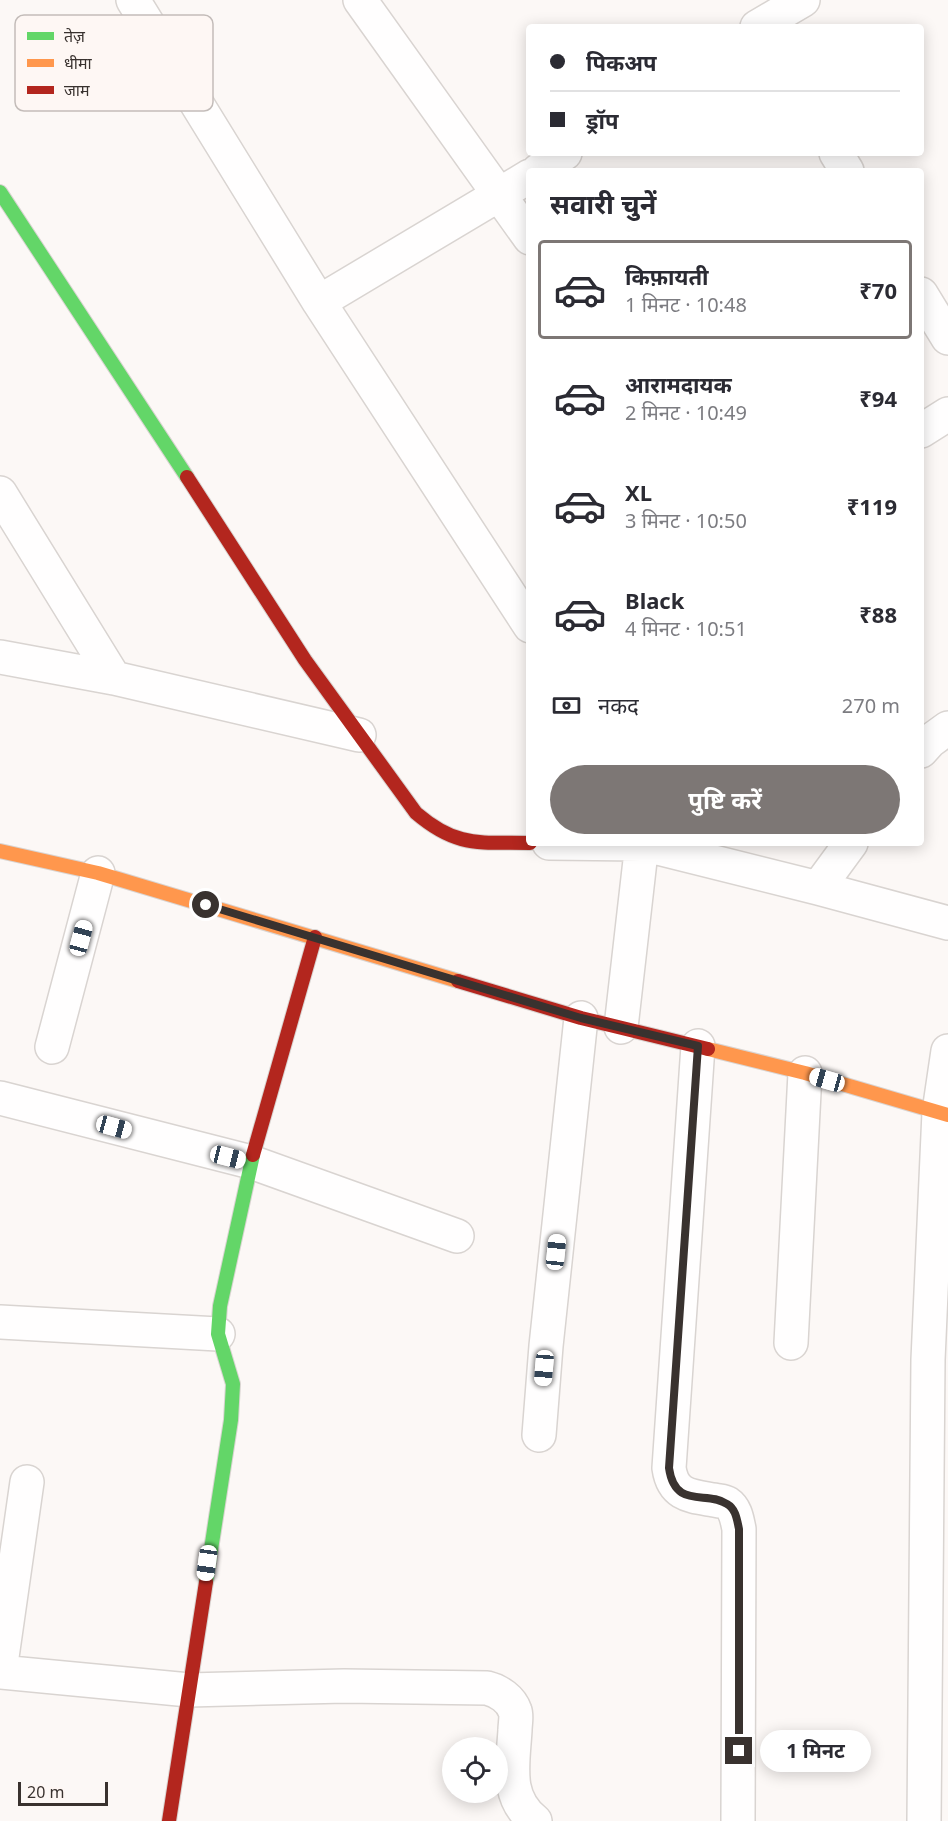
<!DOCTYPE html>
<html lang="hi">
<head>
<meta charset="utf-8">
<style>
	:root { --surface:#fff; --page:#f2f2f3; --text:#2b2b33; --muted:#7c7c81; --line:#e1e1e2; --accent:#7d7775 }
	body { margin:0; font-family:"Noto Sans","Noto Sans Devanagari",sans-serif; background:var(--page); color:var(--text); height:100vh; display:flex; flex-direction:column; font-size:22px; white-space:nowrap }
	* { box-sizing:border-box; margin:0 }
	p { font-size:20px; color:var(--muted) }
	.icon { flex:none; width:33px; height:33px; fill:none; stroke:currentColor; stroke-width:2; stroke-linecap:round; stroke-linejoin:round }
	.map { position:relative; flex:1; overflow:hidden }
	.details { position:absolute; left:526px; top:168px; width:398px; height:678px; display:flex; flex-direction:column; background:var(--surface); border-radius:6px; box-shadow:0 3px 15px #0003 }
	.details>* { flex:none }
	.guide { position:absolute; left:526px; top:24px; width:398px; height:132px; border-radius:6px; box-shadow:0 3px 15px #0003; display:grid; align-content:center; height:132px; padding:0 24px; background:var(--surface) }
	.buttons { position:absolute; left:442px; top:1737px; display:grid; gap:12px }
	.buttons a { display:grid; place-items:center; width:66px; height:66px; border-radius:50%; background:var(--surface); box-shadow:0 3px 15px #0003; font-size:30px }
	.scale { position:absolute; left:18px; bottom:15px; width:90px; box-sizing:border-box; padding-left:6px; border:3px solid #39322f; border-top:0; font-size:16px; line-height:21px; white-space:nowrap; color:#39322f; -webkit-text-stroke:4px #fef7f4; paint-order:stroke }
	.end { position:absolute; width:27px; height:27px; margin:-14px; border:8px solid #39322f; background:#fff; box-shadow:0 0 0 3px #fff }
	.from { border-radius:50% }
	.bubble { position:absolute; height:42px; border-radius:21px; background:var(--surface); box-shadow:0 3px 15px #0003; font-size:20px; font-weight:700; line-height:42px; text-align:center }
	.car { position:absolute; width:18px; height:36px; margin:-18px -9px; border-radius:8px; box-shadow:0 0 4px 2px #0007; background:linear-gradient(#fff 24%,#345 0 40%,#fff 0 76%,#345 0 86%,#fff 0) }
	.guide b { display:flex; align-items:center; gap:21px; height:57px; font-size:22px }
	.guide b+b { border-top:2px solid var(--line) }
	.guide i { width:15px; height:15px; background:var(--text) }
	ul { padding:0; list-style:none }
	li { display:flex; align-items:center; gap:18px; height:99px; margin:0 12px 9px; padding:0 12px; border:3px solid transparent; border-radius:6px }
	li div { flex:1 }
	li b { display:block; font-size:22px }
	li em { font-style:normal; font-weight:700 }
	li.active { border-color:var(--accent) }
	li>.icon { width:54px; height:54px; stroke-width:1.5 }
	h2 { padding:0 24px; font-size:27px; line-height:72px }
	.pay { display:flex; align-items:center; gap:15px; height:66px; padding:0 24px; font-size:22px }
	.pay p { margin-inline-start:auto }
	.primary-button { display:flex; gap:12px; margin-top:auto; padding:12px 24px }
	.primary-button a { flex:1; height:69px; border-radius:36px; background:var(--accent); color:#fff; font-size:24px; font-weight:700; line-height:69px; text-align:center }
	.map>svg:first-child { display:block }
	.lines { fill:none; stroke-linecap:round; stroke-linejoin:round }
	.street-casing { stroke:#d9d4d1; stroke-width:36 }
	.fast-casing { stroke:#d9d4d1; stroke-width:16 }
	.slow-casing { stroke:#d9d4d1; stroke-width:16 }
	.jam-casing { stroke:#d9d4d1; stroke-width:16 }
	.street { stroke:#fffefe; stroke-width:33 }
	.fast { stroke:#63d668; stroke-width:14 }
	.slow { stroke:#ff974d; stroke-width:14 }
	.jam { stroke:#b3261e; stroke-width:14 }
	.route { stroke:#39322f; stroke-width:8 }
	.key { fill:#fef7f4; stroke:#c3bcb9; stroke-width:1.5 }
	.key-label { font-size:16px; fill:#39322f }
</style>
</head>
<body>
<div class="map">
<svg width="948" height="1821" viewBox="0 0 948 1821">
	<rect width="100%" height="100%" fill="#fcf8f6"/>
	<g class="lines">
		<defs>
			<path id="street" d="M133 0 319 302 530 176
				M360 0 530 238
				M757 27 803 0
				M836 153 847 171
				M538 171 565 153
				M921 294 948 338
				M319 302 530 626
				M921 431 948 414
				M0 493 114 678
				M0 657 114 678 359 735
				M921 751 930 741 948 728
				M549 843 642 844 818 888 948 923
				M818 888 851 843
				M621 1027 642 843
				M698 1046 669 1468C673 1496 691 1496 714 1500 718 1501 724 1501 727 1503 736 1509 737 1520 739 1529L738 1821
				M52 1047 98 873
				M0 1098 251 1162 457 1236
				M0 1322 218 1334
				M791 1343 805 1073
				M539 1435 546 1346 581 1018
				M0 1671 27 1482
				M0 1672 189 1690 344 1686 487 1688C499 1691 511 1699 515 1711 517 1716 515 1724 515 1730 513 1765 505 1797 535 1821
				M924 1821 928 1360 939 1112 948 1051"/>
			<path id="fast" d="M0 192 187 477
				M206 1582 231 1420 233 1384 218 1334 220 1306 253 1155"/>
			<path id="slow" d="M0 851 98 873 458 981
				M708 1049 805 1073 948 1115"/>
			<path id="jam" d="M187 477 305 660 416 813C457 848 479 842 530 843
				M458 981 581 1018 708 1049
				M253 1155 315 937
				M169 1821 206 1582"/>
		</defs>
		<use href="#street" class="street-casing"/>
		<use href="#fast" class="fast-casing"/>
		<use href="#slow" class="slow-casing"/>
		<use href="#jam" class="jam-casing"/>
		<use href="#street" class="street"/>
		<use href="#fast" class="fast"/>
		<use href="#slow" class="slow"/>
		<use href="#jam" class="jam"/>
	</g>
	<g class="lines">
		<path class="route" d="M206 905 581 1018 698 1046 669 1468C675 1510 707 1490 727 1504 736 1509 737 1520 739 1529V1751"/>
	</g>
	<rect x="15" y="15" width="198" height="96" rx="9" class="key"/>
	<rect x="27" y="32" width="27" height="8" fill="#63d668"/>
	<rect x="27" y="59" width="27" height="8" fill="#ff974d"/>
	<rect x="27" y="86" width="27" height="8" fill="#b3261e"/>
	<g class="key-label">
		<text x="64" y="42">तेज़</text>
		<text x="64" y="69">धीमा</text>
		<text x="64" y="96">जाम</text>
	</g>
</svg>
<div class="buttons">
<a><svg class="icon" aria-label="locate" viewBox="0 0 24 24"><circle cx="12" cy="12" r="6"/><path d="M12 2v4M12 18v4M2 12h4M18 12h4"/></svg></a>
</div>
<div class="scale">20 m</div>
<i class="end from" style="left:206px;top:905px"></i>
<i class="end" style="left:739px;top:1751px"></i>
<div class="bubble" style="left:760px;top:1730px;width:111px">1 मिनट</div>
<i class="car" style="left:81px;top:938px;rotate:15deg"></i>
<i class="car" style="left:827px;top:1080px;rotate:286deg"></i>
<i class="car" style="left:114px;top:1127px;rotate:105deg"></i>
<i class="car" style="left:228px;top:1157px;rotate:104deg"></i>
<i class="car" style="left:556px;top:1252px;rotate:6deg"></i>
<i class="car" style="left:544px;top:1368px;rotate:185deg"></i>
<i class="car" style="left:207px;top:1563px;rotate:188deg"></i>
<div class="guide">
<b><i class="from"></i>पिकअप</b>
<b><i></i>ड्रॉप</b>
</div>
<section class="details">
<h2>सवारी चुनें</h2>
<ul>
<li class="active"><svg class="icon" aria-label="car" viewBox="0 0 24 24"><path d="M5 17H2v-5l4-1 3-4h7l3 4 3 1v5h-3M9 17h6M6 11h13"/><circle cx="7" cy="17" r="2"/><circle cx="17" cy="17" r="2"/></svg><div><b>किफ़ायती</b><p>1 मिनट · 10:48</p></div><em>₹70</em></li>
<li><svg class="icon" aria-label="car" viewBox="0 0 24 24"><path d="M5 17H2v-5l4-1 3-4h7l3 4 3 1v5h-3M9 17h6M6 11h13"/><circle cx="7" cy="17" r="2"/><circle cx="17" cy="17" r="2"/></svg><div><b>आरामदायक</b><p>2 मिनट · 10:49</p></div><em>₹94</em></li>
<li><svg class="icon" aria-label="car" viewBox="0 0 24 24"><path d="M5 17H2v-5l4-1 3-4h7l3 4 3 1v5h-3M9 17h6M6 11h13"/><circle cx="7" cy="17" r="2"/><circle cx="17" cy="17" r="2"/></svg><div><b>XL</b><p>3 मिनट · 10:50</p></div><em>₹119</em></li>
<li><svg class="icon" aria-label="car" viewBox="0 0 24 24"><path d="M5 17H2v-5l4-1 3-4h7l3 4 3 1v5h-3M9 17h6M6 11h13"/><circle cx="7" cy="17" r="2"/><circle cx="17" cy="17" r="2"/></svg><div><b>Black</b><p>4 मिनट · 10:51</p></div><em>₹88</em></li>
</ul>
<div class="pay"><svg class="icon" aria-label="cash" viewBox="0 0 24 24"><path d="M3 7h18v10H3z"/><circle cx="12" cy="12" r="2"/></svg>नकद<p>270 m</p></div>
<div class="primary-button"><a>पुष्टि करें</a></div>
</section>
</div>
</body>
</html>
